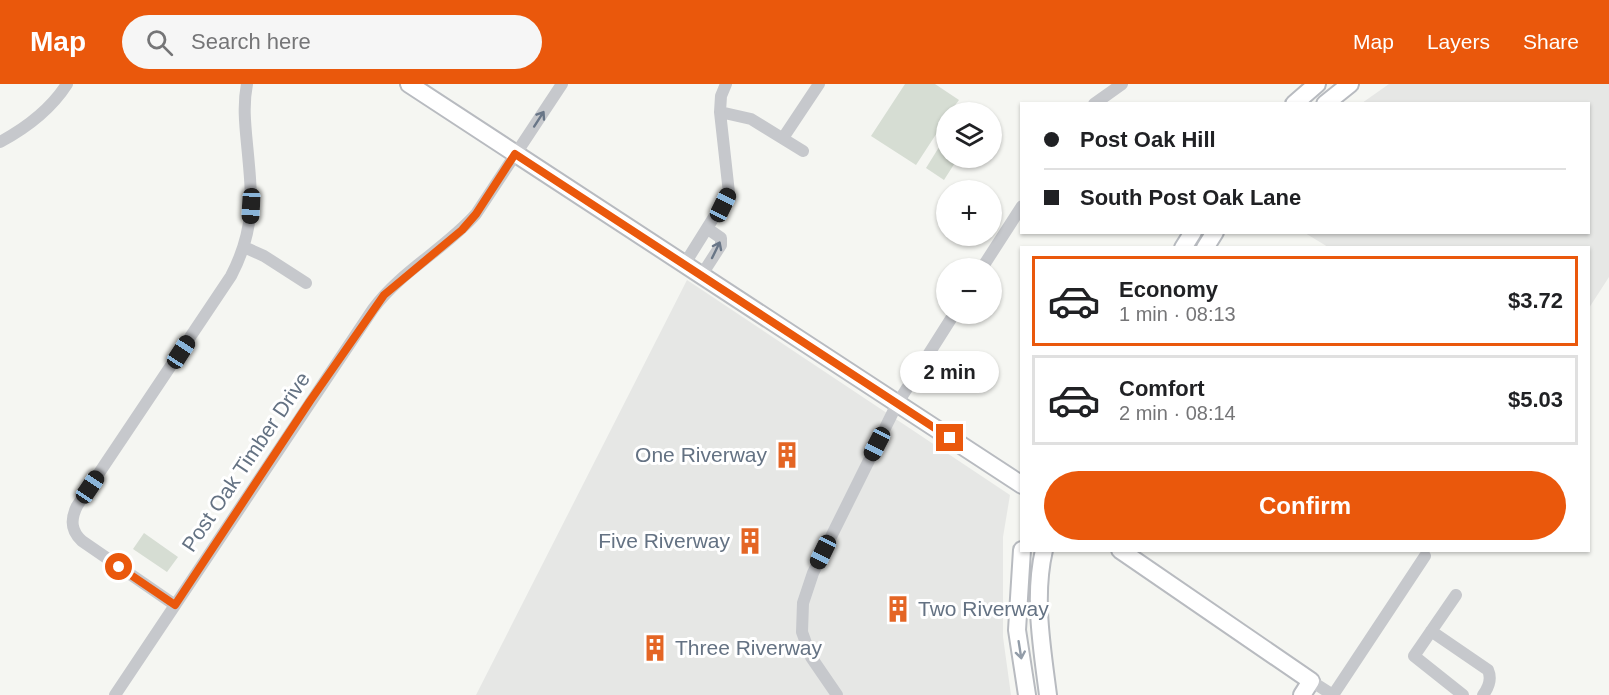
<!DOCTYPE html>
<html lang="en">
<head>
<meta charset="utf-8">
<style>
	:root { --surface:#fff; --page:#f6f6f6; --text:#202124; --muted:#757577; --line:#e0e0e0; --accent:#ea580c }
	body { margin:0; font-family:Arial,sans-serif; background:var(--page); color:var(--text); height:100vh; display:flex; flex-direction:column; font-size:22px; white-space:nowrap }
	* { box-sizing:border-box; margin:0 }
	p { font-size:20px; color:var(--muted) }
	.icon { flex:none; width:33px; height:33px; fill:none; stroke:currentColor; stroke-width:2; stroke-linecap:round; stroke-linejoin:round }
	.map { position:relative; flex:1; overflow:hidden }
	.sheet { position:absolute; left:1020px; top:162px; width:570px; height:306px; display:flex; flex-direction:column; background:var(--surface); border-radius:0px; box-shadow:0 2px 4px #0004 }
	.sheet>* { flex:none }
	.guide { position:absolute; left:1020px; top:18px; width:570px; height:132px; border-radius:0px; box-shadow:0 2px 4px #0004; display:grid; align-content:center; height:132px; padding:0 24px; background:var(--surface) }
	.fabs { position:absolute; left:936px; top:18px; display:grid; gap:12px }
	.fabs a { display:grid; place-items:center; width:66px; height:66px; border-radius:50%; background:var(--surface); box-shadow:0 2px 4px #0004; font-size:30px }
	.end { position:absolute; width:27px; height:27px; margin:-14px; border:8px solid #ea580c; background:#fff; box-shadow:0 0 0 3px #fff }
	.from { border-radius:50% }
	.bubble { position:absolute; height:42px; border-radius:21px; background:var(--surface); box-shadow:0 2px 4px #0004; font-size:20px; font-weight:800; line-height:42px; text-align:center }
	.car { position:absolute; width:18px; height:36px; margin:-18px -9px; border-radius:8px; box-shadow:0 0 4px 2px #0007; background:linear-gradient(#222 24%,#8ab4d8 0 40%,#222 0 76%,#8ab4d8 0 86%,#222 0) }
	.guide b { display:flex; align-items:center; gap:21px; height:57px; font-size:22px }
	.guide b+b { border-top:2px solid var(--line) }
	.guide i { width:15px; height:15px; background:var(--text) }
	ul { padding:10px 0 0; list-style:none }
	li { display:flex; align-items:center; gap:18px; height:90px; margin:0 12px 9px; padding:0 12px; border:3px solid var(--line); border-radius:0px }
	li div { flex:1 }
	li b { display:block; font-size:22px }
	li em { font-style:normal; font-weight:800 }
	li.selected { border-color:var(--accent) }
	li>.icon { width:54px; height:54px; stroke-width:1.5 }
	.action { display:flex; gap:12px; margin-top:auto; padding:12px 24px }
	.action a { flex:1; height:69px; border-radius:36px; background:var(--accent); color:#fff; font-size:24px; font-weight:800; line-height:69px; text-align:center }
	header { display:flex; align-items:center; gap:36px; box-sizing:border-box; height:84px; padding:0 30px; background:var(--accent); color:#fff }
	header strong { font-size:28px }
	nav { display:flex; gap:33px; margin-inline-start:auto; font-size:21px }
	.search { width:420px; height:54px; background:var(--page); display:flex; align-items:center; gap:15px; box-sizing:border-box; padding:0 21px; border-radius:33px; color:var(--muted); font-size:22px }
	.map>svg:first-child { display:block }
	.built { fill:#e6e7e5 }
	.green { fill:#d6ddd3 }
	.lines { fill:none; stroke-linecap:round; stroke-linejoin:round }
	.secondary-casing { stroke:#b8bbc0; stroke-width:20 }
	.street { stroke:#c6c8cc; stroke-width:12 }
	.secondary { stroke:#fff; stroke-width:16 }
	.oneway { stroke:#697687 }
	.oneway2 { stroke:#929ca8 }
	.route { stroke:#ea580c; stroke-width:8 }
	.labels { text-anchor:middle; stroke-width:6; stroke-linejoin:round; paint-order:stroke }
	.poi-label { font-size:21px; fill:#647283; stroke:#fff; text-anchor:end }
	.street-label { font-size:21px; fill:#647283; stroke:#fff }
</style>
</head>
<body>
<header>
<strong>Map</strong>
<div class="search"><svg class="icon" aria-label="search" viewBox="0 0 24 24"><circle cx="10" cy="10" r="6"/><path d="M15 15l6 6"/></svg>Search here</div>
<nav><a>Map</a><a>Layers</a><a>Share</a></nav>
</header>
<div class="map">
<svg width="1609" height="611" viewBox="0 0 1609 611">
	<rect width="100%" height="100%" fill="#f5f6f2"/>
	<path class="built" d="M1389 0H1609V193L1589 224 1588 164 1328 163 1305 149 1588 148V20L1362 19Z
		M687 196 1010 411 1003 453V553L1011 611H476Z"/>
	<path class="green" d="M905 0H935L959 16 950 28H946V35L916 81 871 52Z
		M946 52V74H958L944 96 926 84Z
		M144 449 178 473 167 488 133 465Z"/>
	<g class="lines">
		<defs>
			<path id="secondary" d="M409 0 1022 401
				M1294 20 1317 0
				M1325 20 1350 0
				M1183 164 1193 148
				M1205 164 1215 148
				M1022 466 1017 546 1027 611
				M1044 466C1033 513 1042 564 1048 611
				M1120 466 1311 597 1302 611"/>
		</defs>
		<use href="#secondary" class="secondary-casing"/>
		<path class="street" d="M1094 20 1122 0
			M720 28 751 35 803 67
			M783 54 819 0
			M0 58C26 44 51 25 67 0
			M244 163 264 172 306 199
			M684 181 729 109 720 28 721 12 726 0
			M982 184 1022 122
			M701 192 721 161V154L708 145
			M1456 511 1414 572 1463 611
			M175 521 82 457C71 447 70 436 77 422L231 192C256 144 252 112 247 60 245 40 243 20 247 0
			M1431 547 1488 586C1492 595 1489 603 1483 611
			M1311 597 1333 611
			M115 611 373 225C401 187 445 165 476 130L562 0
			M837 611 811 573 802 548 803 519 813 489 897 320 954 230
			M1333 611 1425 472"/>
		<use href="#secondary" class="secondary"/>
	</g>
	<defs><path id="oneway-shaft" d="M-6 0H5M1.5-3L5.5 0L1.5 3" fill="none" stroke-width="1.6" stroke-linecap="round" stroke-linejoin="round" transform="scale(1.5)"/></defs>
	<g class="oneway">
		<use href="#oneway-shaft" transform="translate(539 35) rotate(-57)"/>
		<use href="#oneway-shaft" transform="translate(716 166) rotate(-64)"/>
	</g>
	<use class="oneway2" href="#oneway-shaft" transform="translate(1020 566) rotate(81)"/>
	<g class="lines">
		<path class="route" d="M119 483 175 521 310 317 384 211 462 146 476 130 515 70 950 354"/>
	</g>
	<defs>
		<symbol id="building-bare" viewBox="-9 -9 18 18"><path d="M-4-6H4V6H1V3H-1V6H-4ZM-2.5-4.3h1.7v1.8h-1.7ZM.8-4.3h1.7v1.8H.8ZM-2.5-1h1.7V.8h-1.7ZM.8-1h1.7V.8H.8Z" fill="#e46524" stroke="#fff" stroke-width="2.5" paint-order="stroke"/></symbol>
	</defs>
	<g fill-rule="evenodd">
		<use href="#building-bare" x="768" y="352" width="38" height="38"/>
		<use href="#building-bare" x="731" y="438" width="38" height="38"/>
		<use href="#building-bare" x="879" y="506" width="38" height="38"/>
		<use href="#building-bare" x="636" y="545" width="38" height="38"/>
	</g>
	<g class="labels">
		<g class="poi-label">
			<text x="767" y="378">One Riverway</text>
			<text x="730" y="464">Five Riverway</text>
			<text x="918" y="532" text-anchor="start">Two Riverway</text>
			<text x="675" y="571" text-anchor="start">Three Riverway</text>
		</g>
		<g class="street-label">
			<text transform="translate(246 378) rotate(-56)" y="7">Post Oak Timber Drive</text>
		</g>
	</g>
</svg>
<div class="fabs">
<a><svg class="icon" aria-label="layers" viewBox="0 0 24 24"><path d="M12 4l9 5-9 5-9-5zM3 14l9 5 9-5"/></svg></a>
<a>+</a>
<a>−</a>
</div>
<i class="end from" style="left:119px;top:483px"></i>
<i class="end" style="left:950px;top:354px"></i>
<div class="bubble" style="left:900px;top:267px;width:99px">2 min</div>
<i class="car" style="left:723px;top:121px;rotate:26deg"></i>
<i class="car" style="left:251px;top:122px;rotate:183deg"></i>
<i class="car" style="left:181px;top:268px;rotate:33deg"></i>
<i class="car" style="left:877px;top:360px;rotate:207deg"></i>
<i class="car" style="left:90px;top:403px;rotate:34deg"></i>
<i class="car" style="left:823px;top:468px;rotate:206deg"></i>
<div class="guide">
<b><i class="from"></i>Post Oak Hill</b>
<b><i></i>South Post Oak Lane</b>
</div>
<section class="sheet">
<ul>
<li class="selected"><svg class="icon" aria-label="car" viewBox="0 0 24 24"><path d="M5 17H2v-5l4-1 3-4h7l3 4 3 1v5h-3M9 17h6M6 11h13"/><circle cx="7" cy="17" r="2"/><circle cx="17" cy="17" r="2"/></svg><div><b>Economy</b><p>1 min · 08:13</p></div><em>$3.72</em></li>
<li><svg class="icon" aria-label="car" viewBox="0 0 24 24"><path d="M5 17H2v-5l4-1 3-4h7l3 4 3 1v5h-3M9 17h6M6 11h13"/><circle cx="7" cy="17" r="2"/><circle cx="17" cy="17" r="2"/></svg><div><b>Comfort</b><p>2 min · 08:14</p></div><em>$5.03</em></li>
</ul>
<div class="action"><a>Confirm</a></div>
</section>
</div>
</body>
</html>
